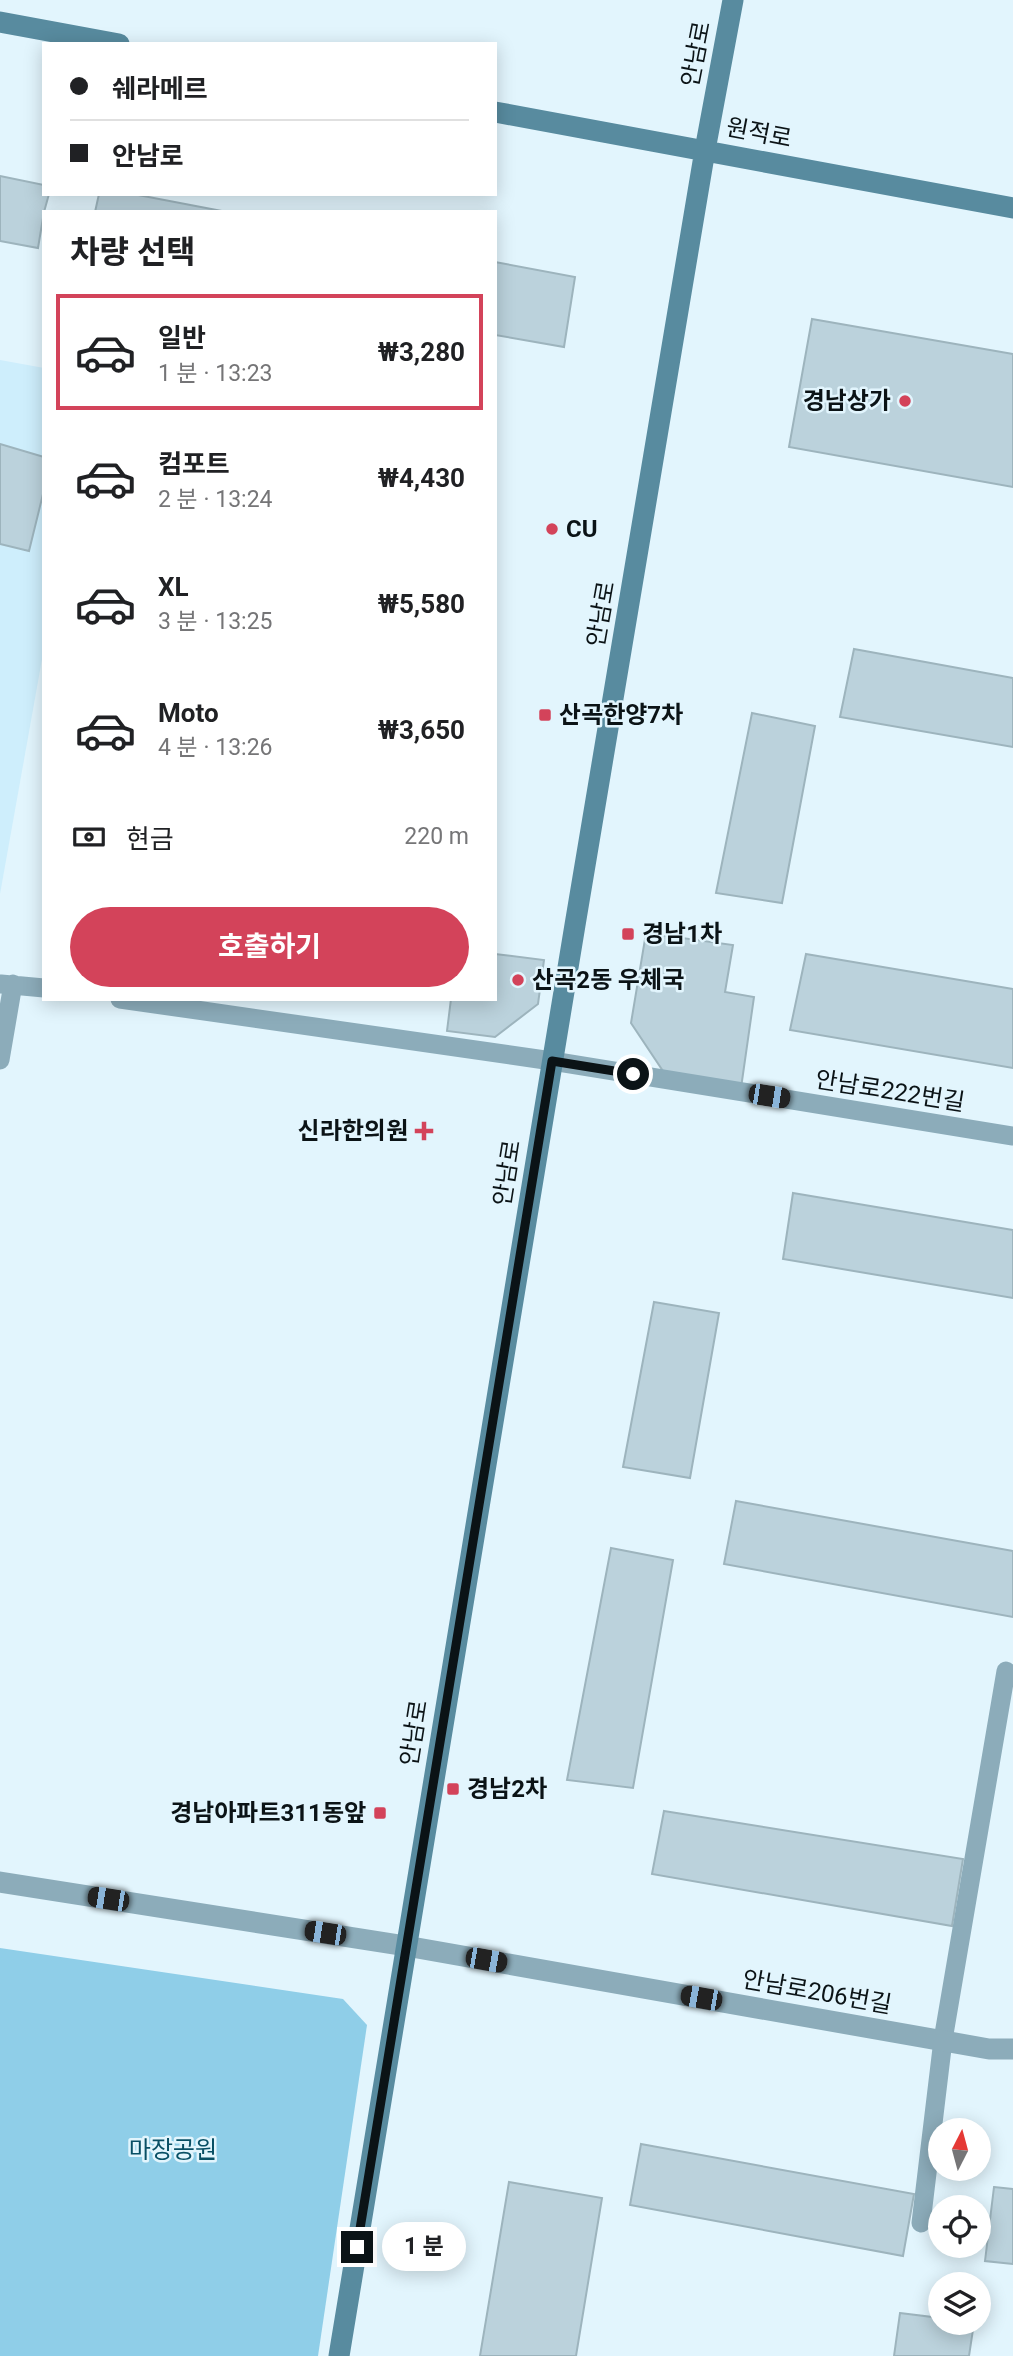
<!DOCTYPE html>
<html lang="ko">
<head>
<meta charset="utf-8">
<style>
	:root { --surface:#fff; --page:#f6f6f6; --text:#202124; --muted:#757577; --line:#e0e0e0; --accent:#d3435a }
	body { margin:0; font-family:Roboto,"Noto Sans KR",sans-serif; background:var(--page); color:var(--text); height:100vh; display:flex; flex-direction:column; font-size:26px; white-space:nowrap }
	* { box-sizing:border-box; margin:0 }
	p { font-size:23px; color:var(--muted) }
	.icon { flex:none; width:38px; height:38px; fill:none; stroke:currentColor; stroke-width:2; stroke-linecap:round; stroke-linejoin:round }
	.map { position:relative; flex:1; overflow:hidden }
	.details { position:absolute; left:42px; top:210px; width:455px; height:791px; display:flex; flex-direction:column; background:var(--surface); border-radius:0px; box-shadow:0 4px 18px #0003 }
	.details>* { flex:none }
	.banner { position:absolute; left:42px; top:42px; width:455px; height:154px; border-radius:0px; box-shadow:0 4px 18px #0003; display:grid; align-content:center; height:154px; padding:0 28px; background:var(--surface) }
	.needle { width:46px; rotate:6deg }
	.controls { position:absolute; left:928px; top:2118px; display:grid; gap:14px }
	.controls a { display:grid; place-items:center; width:63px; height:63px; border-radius:50%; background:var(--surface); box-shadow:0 4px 18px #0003; font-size:35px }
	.end { position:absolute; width:32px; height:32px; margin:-16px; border:9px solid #0b1316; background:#fff; box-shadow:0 0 0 4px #fff }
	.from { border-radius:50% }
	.bubble { position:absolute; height:49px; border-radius:24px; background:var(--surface); box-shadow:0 4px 18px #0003; font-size:23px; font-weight:700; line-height:49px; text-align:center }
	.car { position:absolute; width:21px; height:42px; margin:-21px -10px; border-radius:9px; box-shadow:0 0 5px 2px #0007; background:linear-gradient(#222 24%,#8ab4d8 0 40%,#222 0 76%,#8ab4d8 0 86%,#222 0) }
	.banner b { display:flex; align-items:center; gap:24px; height:66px; font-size:26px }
	.banner b+b { border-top:2px solid var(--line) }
	.banner i { width:18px; height:18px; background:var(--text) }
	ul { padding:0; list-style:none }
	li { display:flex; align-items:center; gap:21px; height:116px; margin:0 14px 10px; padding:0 14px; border:4px solid transparent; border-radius:0px }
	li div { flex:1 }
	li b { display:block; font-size:26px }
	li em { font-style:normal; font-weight:700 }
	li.active { border-color:var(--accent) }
	li>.icon { width:63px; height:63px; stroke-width:1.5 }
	h2 { padding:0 28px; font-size:32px; line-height:84px }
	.pay { display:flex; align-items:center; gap:18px; height:77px; padding:0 28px; font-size:26px }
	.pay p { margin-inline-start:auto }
	.primary-button { display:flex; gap:14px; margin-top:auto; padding:14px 28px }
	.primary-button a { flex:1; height:80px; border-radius:42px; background:var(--accent); color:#fff; font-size:28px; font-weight:700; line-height:80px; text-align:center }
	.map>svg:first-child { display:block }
	.built { fill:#ceeefc }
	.green { fill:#8fcee8 }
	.building { fill:#bbd2dc; stroke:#9db4bd; stroke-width:2 }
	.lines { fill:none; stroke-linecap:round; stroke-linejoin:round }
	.service { stroke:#8cacba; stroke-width:19 }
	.minor { stroke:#8cacba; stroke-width:21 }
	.secondary { stroke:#588b9f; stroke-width:21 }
	.route { stroke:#0b1316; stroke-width:9 }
	.poi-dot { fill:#d3435a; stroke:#e2f5fd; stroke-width:2.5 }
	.labels { text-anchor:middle; stroke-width:5; stroke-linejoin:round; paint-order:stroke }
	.street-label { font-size:24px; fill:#0b1316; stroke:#e2f5fd }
	.poi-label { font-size:24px; font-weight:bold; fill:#0b1316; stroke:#e2f5fd; text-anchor:start }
	.park-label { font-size:24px; fill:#084f65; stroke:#e2f5fd }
</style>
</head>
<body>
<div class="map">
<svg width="1013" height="2356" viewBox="0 0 1013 2356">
	<rect width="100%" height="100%" fill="#e2f5fd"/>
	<path class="built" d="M0 360 44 368V648L0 894Z"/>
	<path class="green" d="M0 1948 343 1999 367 2025 318 2356H0Z"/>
	<path class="building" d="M0 176 44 185V194H49L44 212 38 248 0 241Z
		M99 194H133L227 212H95Z
		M495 262 575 277 564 347 495 335Z
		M812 319 1013 354V487L789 447Z
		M0 444 44 457V490L29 551 0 544Z
		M854 649 1013 678V747L840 717Z
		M752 713 815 726 782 903 716 893Z
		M646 933 733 945 725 992 754 997 741 1088 665 1074 631 1023Z
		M495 954 544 960 538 1004 495 1037 447 1031 451 999H495Z
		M806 954 1013 989V1068L790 1030Z
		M793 1193 1013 1230V1298L783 1259Z
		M654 1302 719 1313 690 1478 623 1467Z
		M736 1501 1013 1551V1617L724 1564Z
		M611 1548 673 1560 633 1788 567 1780Z
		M664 1811 963 1859 952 1926 652 1874Z
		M641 2144 914 2194 903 2256 630 2205Z
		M509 2182 602 2198 576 2356H480Z
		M994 2187 1013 2189V2264L985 2261Z
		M900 2313 940 2318V2322L974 2323 969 2356H894Z"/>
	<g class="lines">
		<path class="service" d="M1 984 44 988
			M120 999 552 1061 1013 1136
			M0 1060 13 984
			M921 2223 943 2040 1006 1671"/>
		<path class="minor" d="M0 1882 406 1946 989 2049H1013"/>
		<path class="secondary" d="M0 22 119 44
			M495 112 1013 208
			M339 2356 575 925 705 150 733 0"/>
	</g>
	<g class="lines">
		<path class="route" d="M357 2247 552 1061 633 1074"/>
	</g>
	<g class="poi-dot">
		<circle cx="905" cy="401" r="7"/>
		<circle cx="552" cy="529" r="7"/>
		<rect x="538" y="708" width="14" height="14" rx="3.5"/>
		<rect x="621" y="927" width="14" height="14" rx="3.5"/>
		<circle cx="518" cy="980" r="7"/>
		<path d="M420.5 1120.5h7v7h7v7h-7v7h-7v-7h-7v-7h7z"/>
		<rect x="446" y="1782" width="14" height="14" rx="3.5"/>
		<rect x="373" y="1806" width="14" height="14" rx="3.5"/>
	</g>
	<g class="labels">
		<g class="street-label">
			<text transform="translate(696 54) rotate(-79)" y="8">안남로</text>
			<text transform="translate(759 133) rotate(11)" y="8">원적로</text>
			<text transform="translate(601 614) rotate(-80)" y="8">안남로</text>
			<text transform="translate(890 1091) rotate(9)" y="8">안남로222번길</text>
			<text transform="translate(507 1173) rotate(-81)" y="8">안남로</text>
			<text transform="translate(414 1733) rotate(-81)" y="8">안남로</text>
			<text transform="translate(817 1992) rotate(10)" y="8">안남로206번길</text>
		</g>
		<g class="poi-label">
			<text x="891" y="409" text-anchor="end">경남상가</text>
			<text x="566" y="537">CU</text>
			<text x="559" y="723">산곡한양7차</text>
			<text x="642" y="942">경남1차</text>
			<text x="532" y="988">산곡2동 우체국</text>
			<text x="408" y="1139" text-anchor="end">신라한의원</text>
			<text x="467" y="1797">경남2차</text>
			<text x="366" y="1821" text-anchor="end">경남아파트311동앞</text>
		</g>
		<g class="park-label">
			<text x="173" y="2158">마장공원</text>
		</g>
	</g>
</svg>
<div class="controls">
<a><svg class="needle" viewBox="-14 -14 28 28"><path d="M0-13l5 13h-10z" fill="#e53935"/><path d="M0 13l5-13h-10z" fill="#757577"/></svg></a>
<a><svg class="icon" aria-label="locate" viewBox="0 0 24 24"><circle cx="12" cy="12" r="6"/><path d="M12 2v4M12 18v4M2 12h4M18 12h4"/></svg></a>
<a><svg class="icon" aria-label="layers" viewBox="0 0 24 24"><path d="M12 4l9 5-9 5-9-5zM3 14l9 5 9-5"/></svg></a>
</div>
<i class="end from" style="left:633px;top:1074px"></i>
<i class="end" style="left:357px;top:2247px"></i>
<div class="bubble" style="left:382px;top:2222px;width:84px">1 분</div>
<i class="car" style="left:769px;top:1096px;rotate:99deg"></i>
<i class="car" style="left:108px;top:1899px;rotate:279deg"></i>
<i class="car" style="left:325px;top:1933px;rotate:279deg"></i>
<i class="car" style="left:486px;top:1960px;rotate:100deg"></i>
<i class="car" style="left:701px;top:1998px;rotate:280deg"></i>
<div class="banner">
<b><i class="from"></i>쉐라메르</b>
<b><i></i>안남로</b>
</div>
<section class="details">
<h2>차량 선택</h2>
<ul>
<li class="active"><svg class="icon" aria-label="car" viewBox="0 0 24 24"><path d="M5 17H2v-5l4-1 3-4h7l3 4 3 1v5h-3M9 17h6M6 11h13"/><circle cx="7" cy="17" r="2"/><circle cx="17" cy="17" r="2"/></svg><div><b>일반</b><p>1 분 · 13:23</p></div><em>₩3,280</em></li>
<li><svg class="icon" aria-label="car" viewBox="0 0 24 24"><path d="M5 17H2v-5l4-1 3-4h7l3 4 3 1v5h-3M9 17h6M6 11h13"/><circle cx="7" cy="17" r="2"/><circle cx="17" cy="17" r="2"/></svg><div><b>컴포트</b><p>2 분 · 13:24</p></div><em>₩4,430</em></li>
<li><svg class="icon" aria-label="car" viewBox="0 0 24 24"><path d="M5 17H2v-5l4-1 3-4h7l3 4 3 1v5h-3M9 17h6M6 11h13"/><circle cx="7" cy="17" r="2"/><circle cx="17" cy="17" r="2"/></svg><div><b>XL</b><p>3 분 · 13:25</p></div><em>₩5,580</em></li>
<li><svg class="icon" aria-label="car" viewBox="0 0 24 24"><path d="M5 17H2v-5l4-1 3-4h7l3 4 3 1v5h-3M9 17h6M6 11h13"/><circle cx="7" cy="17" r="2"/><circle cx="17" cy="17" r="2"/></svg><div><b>Moto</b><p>4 분 · 13:26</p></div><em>₩3,650</em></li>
</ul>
<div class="pay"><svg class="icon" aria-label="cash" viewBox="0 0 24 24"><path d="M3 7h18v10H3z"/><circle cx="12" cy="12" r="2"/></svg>현금<p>220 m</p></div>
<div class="primary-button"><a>호출하기</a></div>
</section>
</div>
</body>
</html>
